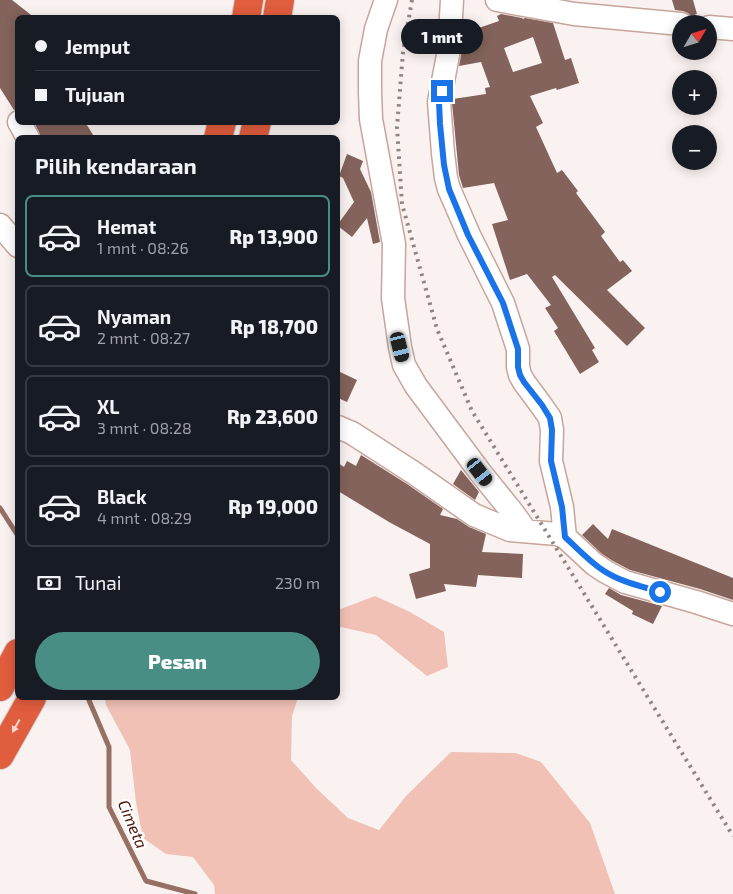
<!DOCTYPE html>
<html lang="id">
<head>
<meta charset="utf-8">
<style>
	:root { --surface:#171b24; --page:#20242c; --text:#f1f3f6; --muted:#9ea1a6; --line:#363941; --accent:#488e85 }
	body { margin:0; font-family:"Exo 2",sans-serif; background:var(--page); color:var(--text); height:100vh; display:flex; flex-direction:column; font-size:19px; white-space:nowrap }
	* { box-sizing:border-box; margin:0 }
	p { font-size:16px; color:var(--muted) }
	.icon { flex:none; width:28px; height:28px; fill:none; stroke:currentColor; stroke-width:2; stroke-linecap:round; stroke-linejoin:round }
	.map { position:relative; flex:1; overflow:hidden }
	.panel { position:absolute; left:15px; top:135px; width:325px; height:565px; display:flex; flex-direction:column; background:var(--surface); border-radius:8px; box-shadow:0 2px 12px #0003 }
	.panel>* { flex:none }
	.guide { position:absolute; left:15px; top:15px; width:325px; height:110px; border-radius:8px; box-shadow:0 2px 12px #0003; display:grid; align-content:center; height:110px; padding:0 20px; background:var(--surface) }
	.needle { width:32px; rotate:51deg }
	.fabs { position:absolute; left:672px; top:15px; display:grid; gap:10px }
	.fabs a { display:grid; place-items:center; width:45px; height:45px; border-radius:50%; background:var(--surface); box-shadow:0 2px 12px #0003; font-size:25px }
	.end { position:absolute; width:22px; height:22px; margin:-11px; border:6px solid #1a73e8; background:#fff; box-shadow:0 0 0 2px #fff }
	.from { border-radius:50% }
	.bubble { position:absolute; height:35px; border-radius:18px; background:var(--surface); box-shadow:0 2px 12px #0003; font-size:16px; font-weight:800; line-height:35px; text-align:center }
	.car { position:absolute; width:15px; height:30px; margin:-15px -8px; border-radius:6px; box-shadow:0 0 4px 1px #0007; background:linear-gradient(#222 24%,#8ab4d8 0 40%,#222 0 76%,#8ab4d8 0 86%,#222 0) }
	.guide b { display:flex; align-items:center; gap:18px; height:48px; font-size:19px }
	.guide b+b { border-top:1px solid var(--line) }
	.guide i { width:12px; height:12px; background:var(--text) }
	ul { padding:0; list-style:none }
	li { display:flex; align-items:center; gap:15px; height:82px; margin:0 10px 8px; padding:0 10px; border:2px solid var(--line); border-radius:8px }
	li div { flex:1 }
	li b { display:block; font-size:19px }
	li em { font-style:normal; font-weight:800 }
	li.on { border-color:var(--accent) }
	li>.icon { width:45px; height:45px; stroke-width:1.5 }
	h2 { padding:0 20px; font-size:22px; line-height:60px }
	.pay { display:flex; align-items:center; gap:12px; height:55px; padding:0 20px; font-size:19px }
	.pay p { margin-inline-start:auto }
	.cta { display:flex; gap:10px; margin-top:auto; padding:10px 20px }
	.cta a { flex:1; height:58px; border-radius:30px; background:var(--accent); color:#fff; font-size:20px; font-weight:800; line-height:58px; text-align:center }
	.map>svg:first-child { display:block }
	.green { fill:#f1c1b5 }
	.lines { fill:none; stroke-linecap:round; stroke-linejoin:round }
	.stream { stroke:#966f65; stroke-width:5 }
	.building { fill:#83635b; fill-rule:evenodd }
	.minor-casing { stroke:#c8a59c; stroke-width:25 }
	.highway-casing { stroke:#d2cece; stroke-width:30 }
	.minor { stroke:#fff; stroke-width:22 }
	.highway { stroke:#e05d3e; stroke-width:28 }
	.rail { stroke:#908481; stroke-width:4; stroke-dasharray:2.5 5; stroke-linecap:butt }
	.oneway { fill:#f7d6cf }
	.route { stroke:#1a73e8; stroke-width:6 }
	.labels { text-anchor:middle; stroke-width:5; stroke-linejoin:round; paint-order:stroke }
	.water-label { font-size:16px; font-style:italic; fill:#4f1204; stroke:#fff }
</style>
</head>
<body>
<div class="map">
<svg width="733" height="894" viewBox="0 0 733 894">
	<rect width="100%" height="100%" fill="#faf2f0"/>
	<path class="green" d="M375 596 410 612 444 632 448 667 427 676 376 635 341 627 338 630V610Z
		M105 698H298L292 716 291 760 317 789 348 818 379 830 406 796 451 752 516 753 541 762 590 823 615 894H215L214 885 193 857 166 854 143 838 136 802 130 750 106 705Z"/>
	<g class="lines">
		<path class="stream" d="M0 508 18 536
			M88 698 109 747V807L146 881 195 894"/>
	</g>
	<path class="building" d="M0 0H12L35 18H18V109L14 110 0 88Z
		M672 0H693L697 14 691 16 688 13 683 11 675 10Z
		M501 14 522 18 523 19 525 18 553 23 565 60 571 58 579 83 557 90 556 88 530 96 543 123 536 127 557 173 562 170 578 191 576 193 605 232 601 236 620 262 623 260 632 271 607 290 645 328 627 346 555 275 552 277 595 348 592 350 599 362 580 374 554 331 558 328 545 308 551 305 527 274 510 280 492 224 508 220 494 183 463 188 459 175 452 103 453 99 486 94 485 88 490 87 481 62 459 66 462 51 476 48 470 31 499 21 497 16ZM533 37 542 63 513 72 504 48Z
		M34 122H85L95 138H41L39 132Z
		M347 154 363 161 360 169 371 192 380 242 373 244 367 218 352 237 338 226V224L354 202 343 178 339 176Z
		M338 371 357 380 347 402 338 398Z
		M361 455 407 484 443 509 440 515 457 519 469 527 486 534 482 552 523 554 522 578 478 575 476 587 444 584 446 591 416 599 409 574 430 568V544L389 522 338 491V463L344 467 347 461 356 466Z
		M461 470 479 492 475 500 453 484Z
		M593 524 608 539 612 529 733 578V600L700 589 630 570 613 561 602 554 582 535Z
		M609 588 621 595 662 606 653 624 632 614 633 611 605 594Z"/>
	<g class="lines">
		<defs>
			<path id="minor" d="M386 0 376 29 370 61V92L371 119 394 244 393 298 400 347 404 365 416 386 480 472 513 513 526 531
				M452 0 449 50 439 102 443 153 446 178 449 189 469 235 503 303 518 349V367L520 375 524 382 541 405 550 418 552 430 551 461 562 507 565 537
				M497 0 574 14 681 24
				M709 27 733 29
				M19 122 28 138
				M0 225 18 246
				M338 427 352 433 414 473 474 515 510 530 557 534 565 537 594 564 606 572 625 582 696 602 733 614"/>
			<path id="highway" d="M246 18 249 0
				M277 18 280 0
				M218 138 222 122
				M253 138 257 122
				M0 687 18 653
				M0 755 32 698"/>
		</defs>
		<use href="#minor" class="minor-casing"/>
		<use href="#highway" class="highway-casing"/>
		<use href="#minor" class="minor"/>
		<use href="#highway" class="highway"/>
		<path class="rail" d="M412 0 403 52 397 127 402 204 437 329 472 411 733 836"/>
	</g>
	<defs><path id="oneway-solid" d="M-6-.8H1V-3.2L6.5 0L1 3.2V.8H-6Z" transform="scale(1.25)"/></defs>
	<use class="oneway" href="#oneway-solid" transform="translate(16 726) rotate(119)"/>
	<g class="lines">
		<path class="route" d="M442 91 439 102 440 124 444 165 449 189 468 235 503 303 518 349V367L520 375 524 382 542 405 550 418 552 430 551 461 562 507 565 537C578 549 590 562 604 571 621 582 641 586 660 592"/>
	</g>
	<g class="labels">
		<g class="water-label">
			<text transform="translate(133 824) rotate(67)" y="6">Cimeta</text>
		</g>
	</g>
</svg>
<div class="fabs">
<a><svg class="needle" viewBox="-14 -14 28 28"><path d="M0-13l5 13h-10z" fill="#e53935"/><path d="M0 13l5-13h-10z" fill="#9ea1a6"/></svg></a>
<a>+</a>
<a>−</a>
</div>
<i class="end from" style="left:660px;top:592px"></i>
<i class="end" style="left:442px;top:91px"></i>
<div class="bubble" style="left:401px;top:19px;width:82px">1 mnt</div>
<i class="car" style="left:400px;top:347px;rotate:166deg"></i>
<i class="car" style="left:480px;top:472px;rotate:142deg"></i>
<div class="guide">
<b><i class="from"></i>Jemput</b>
<b><i></i>Tujuan</b>
</div>
<section class="panel">
<h2>Pilih kendaraan</h2>
<ul>
<li class="on"><svg class="icon" aria-label="car" viewBox="0 0 24 24"><path d="M5 17H2v-5l4-1 3-4h7l3 4 3 1v5h-3M9 17h6M6 11h13"/><circle cx="7" cy="17" r="2"/><circle cx="17" cy="17" r="2"/></svg><div><b>Hemat</b><p>1 mnt · 08:26</p></div><em>Rp 13,900</em></li>
<li><svg class="icon" aria-label="car" viewBox="0 0 24 24"><path d="M5 17H2v-5l4-1 3-4h7l3 4 3 1v5h-3M9 17h6M6 11h13"/><circle cx="7" cy="17" r="2"/><circle cx="17" cy="17" r="2"/></svg><div><b>Nyaman</b><p>2 mnt · 08:27</p></div><em>Rp 18,700</em></li>
<li><svg class="icon" aria-label="car" viewBox="0 0 24 24"><path d="M5 17H2v-5l4-1 3-4h7l3 4 3 1v5h-3M9 17h6M6 11h13"/><circle cx="7" cy="17" r="2"/><circle cx="17" cy="17" r="2"/></svg><div><b>XL</b><p>3 mnt · 08:28</p></div><em>Rp 23,600</em></li>
<li><svg class="icon" aria-label="car" viewBox="0 0 24 24"><path d="M5 17H2v-5l4-1 3-4h7l3 4 3 1v5h-3M9 17h6M6 11h13"/><circle cx="7" cy="17" r="2"/><circle cx="17" cy="17" r="2"/></svg><div><b>Black</b><p>4 mnt · 08:29</p></div><em>Rp 19,000</em></li>
</ul>
<div class="pay"><svg class="icon" aria-label="cash" viewBox="0 0 24 24"><path d="M3 7h18v10H3z"/><circle cx="12" cy="12" r="2"/></svg>Tunai<p>230 m</p></div>
<div class="cta"><a>Pesan</a></div>
</section>
</div>
</body>
</html>
